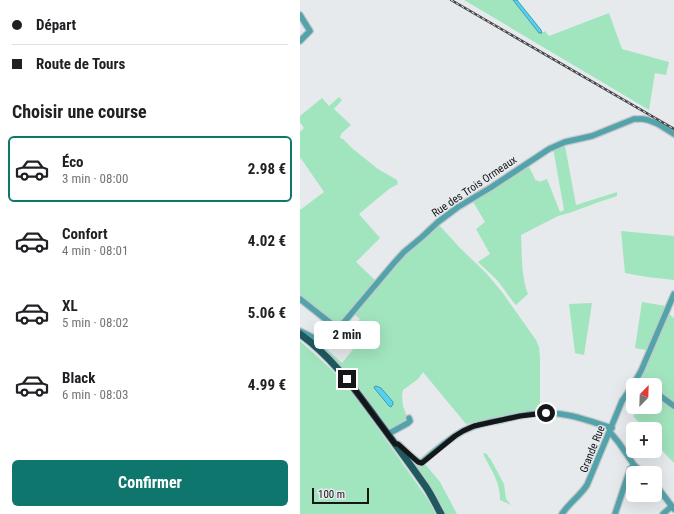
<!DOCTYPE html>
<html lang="fr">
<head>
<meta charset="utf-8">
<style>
	:root { --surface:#fff; --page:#f2f2f2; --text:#202124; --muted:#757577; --line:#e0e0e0; --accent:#0f766e }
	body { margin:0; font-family:"Roboto Condensed",sans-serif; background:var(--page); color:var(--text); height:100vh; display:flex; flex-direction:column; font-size:15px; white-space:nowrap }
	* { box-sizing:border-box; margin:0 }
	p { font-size:13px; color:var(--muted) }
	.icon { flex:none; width:22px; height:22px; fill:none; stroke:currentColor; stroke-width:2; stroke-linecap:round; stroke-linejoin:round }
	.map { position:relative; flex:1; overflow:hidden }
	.sheet { display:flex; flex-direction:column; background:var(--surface); width:300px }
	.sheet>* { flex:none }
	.guide { display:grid; align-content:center; height:88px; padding:0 12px; background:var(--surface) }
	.needle { width:26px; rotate:23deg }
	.fabs { position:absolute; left:326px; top:378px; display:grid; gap:8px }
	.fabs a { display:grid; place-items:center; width:36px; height:36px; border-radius:6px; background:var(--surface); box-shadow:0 4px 16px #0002; font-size:20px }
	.scale { position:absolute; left:12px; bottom:10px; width:57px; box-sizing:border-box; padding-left:4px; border:2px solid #141617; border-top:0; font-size:11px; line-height:14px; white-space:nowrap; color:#141617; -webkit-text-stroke:3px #e6eaed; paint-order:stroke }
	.end { position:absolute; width:18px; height:18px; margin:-9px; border:5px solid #141617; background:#fff; box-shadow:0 0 0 2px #fff }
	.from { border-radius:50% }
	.bubble { position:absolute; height:28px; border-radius:6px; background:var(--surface); box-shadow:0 4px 16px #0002; font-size:13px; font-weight:700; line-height:28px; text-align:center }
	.guide b { display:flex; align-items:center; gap:14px; height:38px; font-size:15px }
	.guide b+b { border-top:1px solid var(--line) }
	.guide i { width:10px; height:10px; background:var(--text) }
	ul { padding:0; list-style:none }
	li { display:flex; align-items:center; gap:12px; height:66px; margin:0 8px 6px; padding:0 4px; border:2px solid transparent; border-radius:6px }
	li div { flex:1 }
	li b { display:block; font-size:15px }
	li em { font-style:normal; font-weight:700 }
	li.selected { border-color:var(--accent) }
	li>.icon { width:36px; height:36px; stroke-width:1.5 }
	h2 { padding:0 12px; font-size:18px; line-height:48px }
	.button { display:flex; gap:8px; margin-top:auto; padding:8px 12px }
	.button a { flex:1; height:46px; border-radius:6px; background:var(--accent); color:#fff; font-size:16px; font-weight:700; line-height:46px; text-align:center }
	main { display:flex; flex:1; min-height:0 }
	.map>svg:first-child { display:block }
	.green { fill:#a1e5be }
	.water { fill:#56d1f0; stroke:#4299af }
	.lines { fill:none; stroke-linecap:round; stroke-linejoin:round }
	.minor-casing { stroke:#c4c8cb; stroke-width:8 }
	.major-casing { stroke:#c4c8cb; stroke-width:9 }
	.minor { stroke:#53a3ab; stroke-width:5.5 }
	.major { stroke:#1f595f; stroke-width:7 }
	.rail-casing { stroke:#454749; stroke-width:2.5 }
	.rail { stroke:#e6eaed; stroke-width:1; stroke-dasharray:3; stroke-linecap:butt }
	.route { stroke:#141617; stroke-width:5 }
	.labels { text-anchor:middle; stroke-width:3; stroke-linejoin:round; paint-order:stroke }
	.street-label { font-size:11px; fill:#141617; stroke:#e6eaed }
</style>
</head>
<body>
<main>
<section class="sheet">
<div class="guide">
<b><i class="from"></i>Départ</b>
<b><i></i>Route de Tours</b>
</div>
<h2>Choisir une course</h2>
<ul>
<li class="selected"><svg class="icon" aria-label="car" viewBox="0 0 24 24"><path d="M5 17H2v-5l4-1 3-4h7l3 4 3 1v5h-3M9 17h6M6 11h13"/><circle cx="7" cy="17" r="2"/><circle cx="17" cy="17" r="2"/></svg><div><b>Éco</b><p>3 min · 08:00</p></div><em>2.98 €</em></li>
<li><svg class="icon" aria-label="car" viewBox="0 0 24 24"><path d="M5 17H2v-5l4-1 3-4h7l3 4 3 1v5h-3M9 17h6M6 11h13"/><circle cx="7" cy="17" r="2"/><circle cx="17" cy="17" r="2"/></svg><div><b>Confort</b><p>4 min · 08:01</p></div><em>4.02 €</em></li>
<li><svg class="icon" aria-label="car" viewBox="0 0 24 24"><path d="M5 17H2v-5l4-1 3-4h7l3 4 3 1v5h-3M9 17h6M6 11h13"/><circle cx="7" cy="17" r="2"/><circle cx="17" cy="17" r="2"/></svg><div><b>XL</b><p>5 min · 08:02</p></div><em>5.06 €</em></li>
<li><svg class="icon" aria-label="car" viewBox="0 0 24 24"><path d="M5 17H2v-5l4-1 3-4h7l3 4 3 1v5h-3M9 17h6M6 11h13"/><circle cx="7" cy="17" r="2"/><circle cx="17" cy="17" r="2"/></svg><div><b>Black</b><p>6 min · 08:03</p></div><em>4.99 €</em></li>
</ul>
<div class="button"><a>Confirmer</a></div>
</section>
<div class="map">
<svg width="374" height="514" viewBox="0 0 374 514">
	<rect width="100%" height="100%" fill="#e6eaed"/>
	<path class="green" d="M164 0H213L239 33H242L245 31 249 36 309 13 322 49 369 62 366 75 355 73 349 110Z
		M39 97 42 100 34 109 51 125 41 134 40 138 43 139 53 149 78 169 97 180 98 184 89 189 59 214 80 238 56 262 76 281 72 284 37 325 0 297V210L24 192 0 157V132L4 128 0 122V116L22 98 29 106Z
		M265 146 276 205 317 192V196L299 202 269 213 258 216 221 235C222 254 221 276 228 294L216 305 214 303 198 281 178 262 190 254 176 229 185 222 172 200 228 165 236 181 238 180 239 182 247 179 260 212 264 210 253 148Z
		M139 226 141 227 159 247 187 274 202 292 236 340 239 347 240 358V408L239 410 223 413 166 424 123 372 118 379 103 390 102 396 103 406 107 417V420L90 430 69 402 38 364 10 337 21 344 42 363 54 348 51 345 59 334 52 328 60 319 53 313 99 260 135 228Z
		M321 231 374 236V280L347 277 325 273Z
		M342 302 366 306 346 350 335 348Z
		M292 303 284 355 275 353 269 304Z
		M369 314 374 318V403L355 390V385H344L338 383Z
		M0 341 32 370 55 396 127 498 136 514H0Z
		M355 393 374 408V462H373L355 443V429H345L333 416 342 407H355Z
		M102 448 122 465 125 464 140 482 157 514H144Z
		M183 453 187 454 189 458H190L204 484 206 499 211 505 200 500C200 482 192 471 184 456Z"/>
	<path class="water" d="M213 0H217L241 30 242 33H239Z
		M76 386 81 388 93 402V404L91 407 89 406 75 389 74 387Z"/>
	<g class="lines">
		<defs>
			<path id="minor" d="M0 15 10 31 0 41
				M0 299 38 329
				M0 331 18 340H24L28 338 45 321 94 263 104 252 122 237 138 222 158 207 190 188 249 149 265 142 292 136 334 119H343L348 120 358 124 374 134
				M333 385 341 371 374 294
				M355 392 374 406
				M310 432 319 443 334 465 343 473
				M88 434 108 423 110 421 109 418
				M95 444H98C105 450 113 460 121 463 134 452 148 439 163 431 174 425 188 422 201 420 214 417 229 413 243 413 267 412 289 421 312 428
				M355 484 374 509
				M262 514C269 503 280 496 287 485L322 401 333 385
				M315 514 330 469 334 465
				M363 514 372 506"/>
			<path id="major" d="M0 334C31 356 53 387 76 418 93 441 110 464 126 487 132 496 136 505 141 514"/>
		</defs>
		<use href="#minor" class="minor-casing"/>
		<use href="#major" class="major-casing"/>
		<use href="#minor" class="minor"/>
		<use href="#major" class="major"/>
		<defs>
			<path id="rail" d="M151 0 374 129"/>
		</defs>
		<use href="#rail" class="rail-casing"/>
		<use href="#rail" class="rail"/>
	</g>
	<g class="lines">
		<path class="route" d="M47 379 95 444H98L118 462 122 463 155 436 163 431 174 426 220 416 246 413"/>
	</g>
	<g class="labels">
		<g class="street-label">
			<text transform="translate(174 186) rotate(-34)" y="4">Rue des Trois Ormeaux</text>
			<text transform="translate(292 449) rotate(-68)" y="4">Grande Rue</text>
		</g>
	</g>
</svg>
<div class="fabs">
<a><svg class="needle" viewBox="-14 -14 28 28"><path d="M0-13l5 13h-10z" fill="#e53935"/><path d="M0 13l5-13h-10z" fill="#757577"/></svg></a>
<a>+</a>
<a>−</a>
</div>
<div class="scale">100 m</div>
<i class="end from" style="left:246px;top:413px"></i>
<i class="end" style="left:47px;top:379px"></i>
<div class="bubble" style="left:14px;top:321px;width:66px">2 min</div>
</div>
</main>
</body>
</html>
